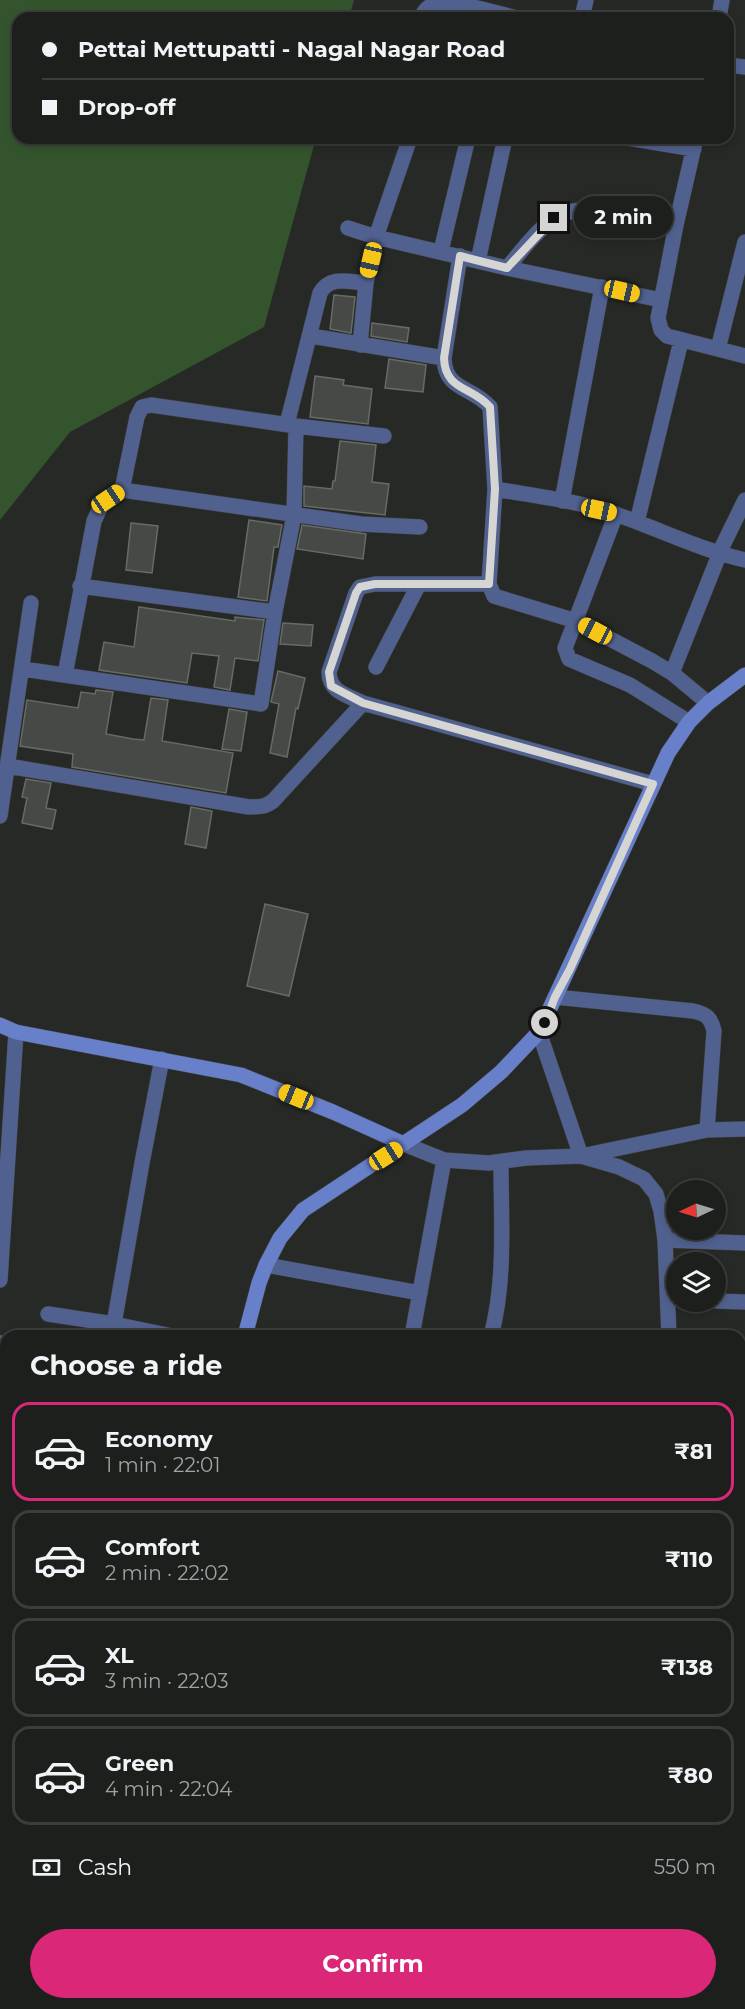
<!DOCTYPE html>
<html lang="en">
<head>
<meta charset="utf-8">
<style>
	:root { --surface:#1c1f1c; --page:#292c29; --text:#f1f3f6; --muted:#a0a2a3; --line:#3a3d3b; --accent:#db2777 }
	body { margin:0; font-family:Montserrat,sans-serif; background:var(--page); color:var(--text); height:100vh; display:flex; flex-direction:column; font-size:22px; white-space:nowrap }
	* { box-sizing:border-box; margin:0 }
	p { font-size:20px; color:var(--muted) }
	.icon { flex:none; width:33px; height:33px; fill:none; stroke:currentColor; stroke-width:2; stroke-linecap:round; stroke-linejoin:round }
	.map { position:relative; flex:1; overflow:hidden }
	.side { position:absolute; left:0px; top:1330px; width:746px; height:680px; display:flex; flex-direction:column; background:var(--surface); border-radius:18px 18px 0 0; box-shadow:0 3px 9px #0003,0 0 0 2px var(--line) }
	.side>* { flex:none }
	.guide { position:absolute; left:12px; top:12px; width:722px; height:132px; border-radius:18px; box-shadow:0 3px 9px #0003,0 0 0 2px var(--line); display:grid; align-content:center; height:132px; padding:0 30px; background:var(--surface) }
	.needle { width:39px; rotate:266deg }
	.buttons { position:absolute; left:666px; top:1180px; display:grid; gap:12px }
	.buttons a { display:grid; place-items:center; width:60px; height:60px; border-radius:50%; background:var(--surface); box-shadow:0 3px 9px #0003,0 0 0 2px var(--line); font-size:30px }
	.end { position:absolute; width:27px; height:27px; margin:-14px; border:8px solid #d5d6d4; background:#111; box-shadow:0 0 0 3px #111 }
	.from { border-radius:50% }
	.bubble { position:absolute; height:42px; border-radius:21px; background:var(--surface); box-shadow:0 3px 9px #0003,0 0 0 2px var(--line); font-size:20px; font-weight:700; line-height:42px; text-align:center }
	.car { position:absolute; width:18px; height:36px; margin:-18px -9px; border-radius:8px; box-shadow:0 0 4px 2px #0007; background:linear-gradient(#f5c518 24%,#345 0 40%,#f5c518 0 76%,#345 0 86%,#f5c518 0) }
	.guide b { display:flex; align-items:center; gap:21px; height:57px; font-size:22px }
	.guide b+b { border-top:2px solid var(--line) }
	.guide i { width:15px; height:15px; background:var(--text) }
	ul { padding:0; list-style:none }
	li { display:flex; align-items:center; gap:18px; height:99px; margin:0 12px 9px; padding:0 18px; border:3px solid var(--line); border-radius:18px }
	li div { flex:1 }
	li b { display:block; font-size:22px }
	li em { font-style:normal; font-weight:700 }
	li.on { border-color:var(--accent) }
	li>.icon { width:54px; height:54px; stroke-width:1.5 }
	h2 { padding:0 30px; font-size:27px; line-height:72px }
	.pay { display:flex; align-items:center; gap:15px; height:66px; padding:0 30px; font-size:22px }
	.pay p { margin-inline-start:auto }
	.primary-button { display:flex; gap:12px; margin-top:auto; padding:12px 30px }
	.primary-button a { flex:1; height:69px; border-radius:36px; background:var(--accent); color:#fff; font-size:24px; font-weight:700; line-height:69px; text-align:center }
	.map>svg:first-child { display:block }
	.green { fill:#34542e }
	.building { fill:#464945; stroke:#676a66; stroke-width:1.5 }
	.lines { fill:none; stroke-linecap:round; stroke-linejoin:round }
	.minor-casing { stroke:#424541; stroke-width:16 }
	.tertiary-casing { stroke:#424541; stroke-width:16 }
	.secondary-casing { stroke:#424541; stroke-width:16 }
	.minor { stroke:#51618f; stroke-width:15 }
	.tertiary { stroke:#51618f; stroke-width:15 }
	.secondary { stroke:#687fca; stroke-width:15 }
	.route { stroke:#d5d6d4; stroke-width:8 }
</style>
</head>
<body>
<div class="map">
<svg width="745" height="2009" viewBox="0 0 745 2009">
	<rect width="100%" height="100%" fill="#262925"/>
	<path class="green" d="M0 0H354L349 18H18V138H316L264 327 70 432 0 520Z"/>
	<path class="building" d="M334 295 355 297 351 333 330 329Z
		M372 323 409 328 407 342 371 336Z
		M389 359 426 365 423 392 385 388Z
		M315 376 344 380 343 385 372 389 368 424 310 417Z
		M340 441 376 445 372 482 389 484 385 515 304 506V486L332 489 333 481H335Z
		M249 520 282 525 278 547H274L267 601 238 597Z
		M131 523 158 526 152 573 126 570Z
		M302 525 366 534 363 559 297 549Z
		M139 607 235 621V617L264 620 258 661 235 658 230 690 214 687 219 656 192 653 187 683 99 670 104 642 134 647Z
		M283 623 313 625 311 646 280 644Z
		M278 671 305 678 298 709 296 708 287 757 270 753 279 704 271 702Z
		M96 690 113 692 106 734 133 739 144 740 151 698 168 700 162 741 233 753 226 793 72 767 73 754 20 746 27 700 78 708 81 692 95 694Z
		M229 709 247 712 241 751 222 749Z
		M26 779 51 783 46 808 56 810 52 829 22 823 27 798 22 797Z
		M191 807 212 811 206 848 185 844Z
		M265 904 308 914 289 996 247 986Z"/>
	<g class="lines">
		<defs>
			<path id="minor" d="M421 18C424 10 429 5 438 3 454 0 499 14 517 18
				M582 18 586 0
				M719 18 722 0
				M728 65 745 67
				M628 138 694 149
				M696 138 676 225 658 318 661 330 667 336 745 356
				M348 228 376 237 507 268 661 300
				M441 251 468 138
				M460 256 444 358C445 391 472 386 490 407L495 489 489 584 494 596 576 621 652 661 672 673 708 703
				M478 261 505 138
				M507 268C527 245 547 213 579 210L676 225
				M311 336 444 358
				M360 345 366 283 376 237 410 138
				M718 349 745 242
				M287 424 320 293C330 275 349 282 366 283
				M495 489C535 496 580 501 618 515 661 530 701 550 745 560
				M122 490 361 524 420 527
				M562 501 602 287
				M616 514 565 648 569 659 630 685 689 722
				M637 522 681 341
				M80 586 275 612
				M376 667 419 584
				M23 669 261 704 275 612 294 515 296 426
				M672 673 723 545 745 500
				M65 675 94 521 101 506 122 490 137 417 142 407 151 405 296 426 384 436
				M363 703C347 695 329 692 329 672L356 593 360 587 375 584H489
				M8 766 249 807C259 807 265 807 273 801L363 703 653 784
				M0 816 31 603
				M555 997 693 1011C707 1014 711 1018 714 1031L707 1130
				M581 1156 707 1130 745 1129
				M665 1240 745 1243
				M266 1265 420 1293
				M0 1280 16 1032
				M716 1301 745 1302
				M48 1314 114 1324 172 1336
				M114 1324 142 1163 162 1059
				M412 1336 444 1160
				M491 1336C506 1280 501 1220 501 1163
				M0 1343 6 1344
				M0 1402 6 1403
				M740 1404 745 1409
				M0 1477 6 1479
				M740 1678 745 1679
				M0 1782 6 1783
				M0 1943 6 1945
				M59 2004V2009
				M329 2004 358 2009"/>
			<path id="tertiary" d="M539 1032 581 1156
				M404 1144 444 1160 489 1163 526 1158 581 1156 619 1167 644 1179 656 1194 661 1211 665 1240 669 1336
				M740 1593 745 1594
				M635 2004 637 2009"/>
			<path id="secondary" d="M0 1025 16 1032 241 1075 333 1112 404 1144
				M245 1336 259 1283 266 1265 280 1238 303 1210 462 1105 501 1072 539 1032 668 753 689 722 708 703 745 675
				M106 2009 107 2004"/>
		</defs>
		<use href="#minor" class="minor-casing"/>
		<use href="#tertiary" class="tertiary-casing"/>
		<use href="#secondary" class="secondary-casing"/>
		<use href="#minor" class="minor"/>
		<use href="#tertiary" class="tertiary"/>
		<use href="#secondary" class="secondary"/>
	</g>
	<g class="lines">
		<path class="route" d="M545 1023 555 997 570 969 653 784 363 703 331 686 329 672 356 593 360 587 375 584H489L495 489 490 407C472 386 445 391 444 358L460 256 507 268 554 218"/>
	</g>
</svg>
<div class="buttons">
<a><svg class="needle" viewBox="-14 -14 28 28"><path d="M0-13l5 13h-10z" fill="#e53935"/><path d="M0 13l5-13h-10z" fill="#a0a2a3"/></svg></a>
<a><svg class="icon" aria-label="layers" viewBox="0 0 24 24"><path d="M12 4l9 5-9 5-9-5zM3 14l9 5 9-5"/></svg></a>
</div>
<i class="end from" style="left:545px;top:1023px"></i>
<i class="end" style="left:554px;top:218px"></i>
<div class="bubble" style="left:574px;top:196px;width:99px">2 min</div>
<i class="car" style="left:371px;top:260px;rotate:193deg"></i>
<i class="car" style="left:622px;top:291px;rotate:103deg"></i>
<i class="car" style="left:108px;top:499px;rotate:56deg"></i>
<i class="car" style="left:599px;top:510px;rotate:102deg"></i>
<i class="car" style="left:595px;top:631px;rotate:298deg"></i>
<i class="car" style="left:296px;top:1097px;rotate:292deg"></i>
<i class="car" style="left:386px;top:1156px;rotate:58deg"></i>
<div class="guide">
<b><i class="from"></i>Pettai Mettupatti - Nagal Nagar Road</b>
<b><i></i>Drop-off</b>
</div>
<section class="side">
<h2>Choose a ride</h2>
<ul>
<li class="on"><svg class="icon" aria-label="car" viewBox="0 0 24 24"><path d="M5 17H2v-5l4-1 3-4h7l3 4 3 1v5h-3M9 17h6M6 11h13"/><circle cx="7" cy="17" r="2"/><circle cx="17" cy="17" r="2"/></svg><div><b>Economy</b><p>1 min · 22:01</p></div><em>₹81</em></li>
<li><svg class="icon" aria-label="car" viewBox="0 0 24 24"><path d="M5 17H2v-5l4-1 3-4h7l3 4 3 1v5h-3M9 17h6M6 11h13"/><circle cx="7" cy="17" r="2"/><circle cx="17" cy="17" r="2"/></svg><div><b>Comfort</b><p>2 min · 22:02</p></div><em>₹110</em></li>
<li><svg class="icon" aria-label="car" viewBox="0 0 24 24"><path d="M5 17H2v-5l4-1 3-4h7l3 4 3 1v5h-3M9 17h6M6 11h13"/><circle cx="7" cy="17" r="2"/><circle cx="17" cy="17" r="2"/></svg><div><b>XL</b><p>3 min · 22:03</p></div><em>₹138</em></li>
<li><svg class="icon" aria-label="car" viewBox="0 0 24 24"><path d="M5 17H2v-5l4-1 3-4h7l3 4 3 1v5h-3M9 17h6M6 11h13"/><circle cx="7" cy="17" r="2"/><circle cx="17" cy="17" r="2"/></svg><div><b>Green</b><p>4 min · 22:04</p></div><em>₹80</em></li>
</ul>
<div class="pay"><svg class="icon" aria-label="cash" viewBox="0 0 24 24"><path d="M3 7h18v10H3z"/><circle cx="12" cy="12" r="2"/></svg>Cash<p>550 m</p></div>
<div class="primary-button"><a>Confirm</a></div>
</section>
</div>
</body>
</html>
